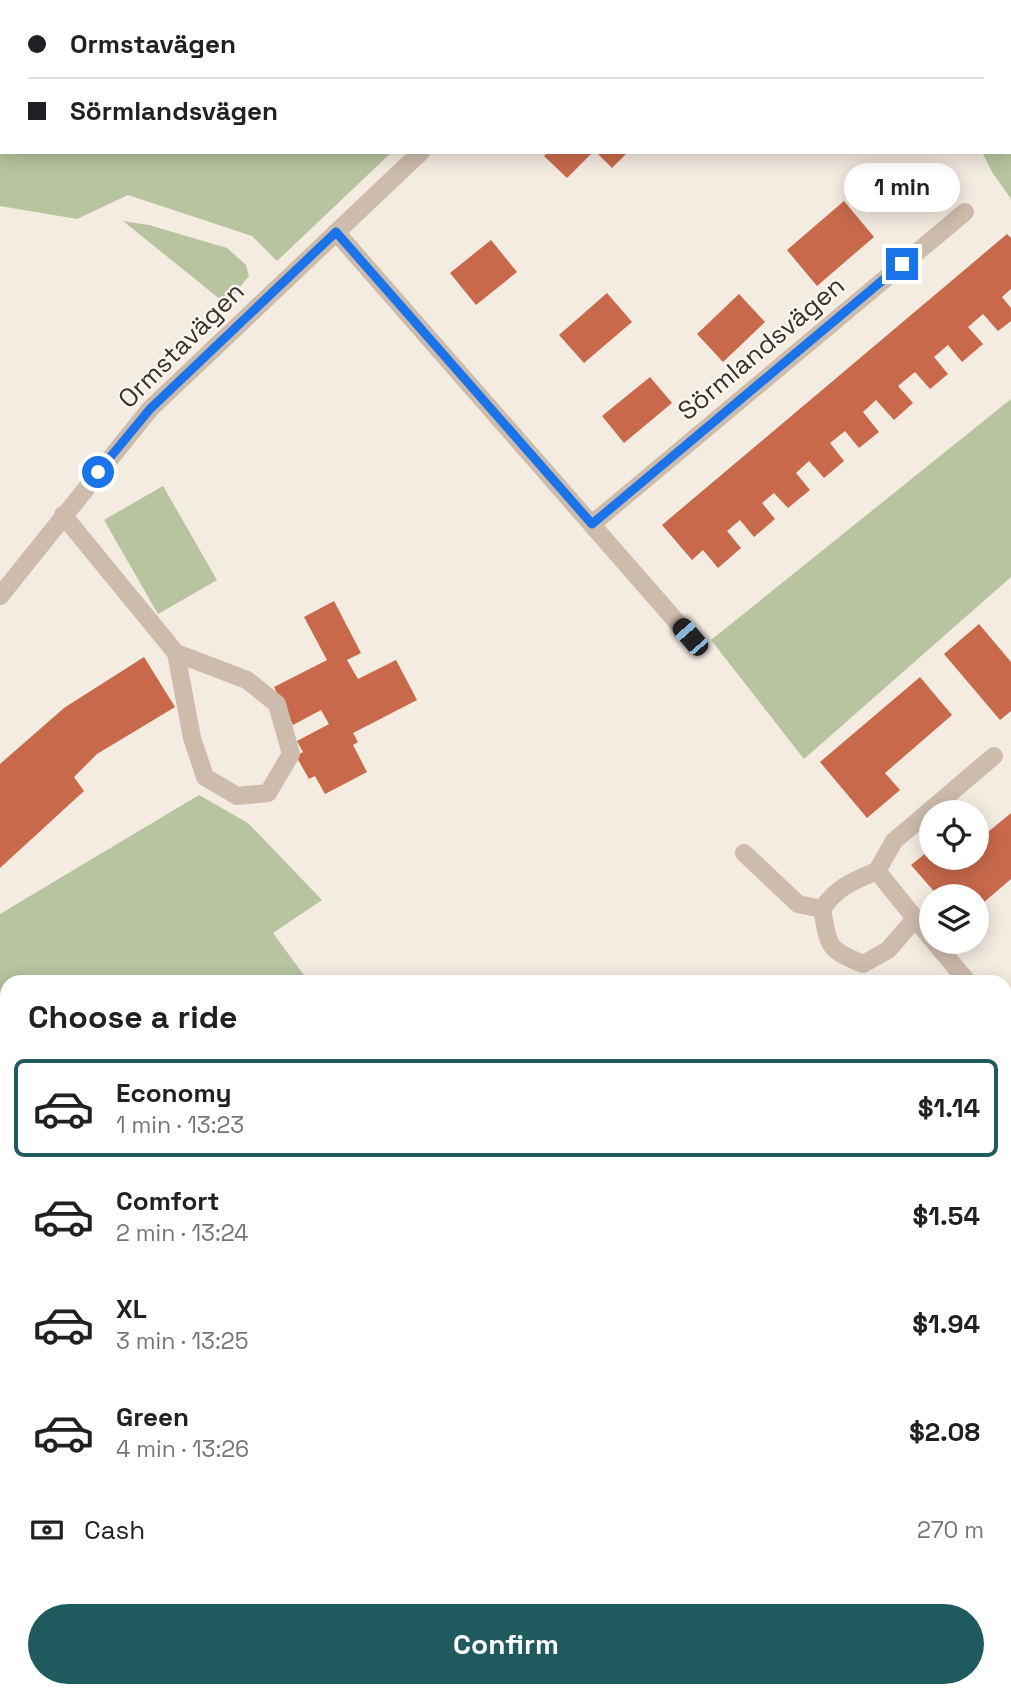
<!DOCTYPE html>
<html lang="en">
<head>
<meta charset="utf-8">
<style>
	:root { --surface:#fff; --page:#f6f6f6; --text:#202124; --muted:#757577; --line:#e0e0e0; --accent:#1f5a5e }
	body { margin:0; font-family:"Space Grotesk",sans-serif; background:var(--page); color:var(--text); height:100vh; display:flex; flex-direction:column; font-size:26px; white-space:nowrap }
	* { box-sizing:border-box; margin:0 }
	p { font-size:23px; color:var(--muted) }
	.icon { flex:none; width:38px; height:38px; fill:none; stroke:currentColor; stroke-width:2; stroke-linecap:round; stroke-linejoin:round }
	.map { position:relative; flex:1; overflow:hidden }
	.drawer { position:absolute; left:0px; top:975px; width:1012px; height:723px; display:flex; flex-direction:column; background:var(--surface); border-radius:21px 21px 0 0; box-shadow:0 4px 18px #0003 }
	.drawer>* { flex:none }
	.hud { position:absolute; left:0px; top:0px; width:1012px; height:154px; box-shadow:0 4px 18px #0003; display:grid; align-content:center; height:154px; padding:0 28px; background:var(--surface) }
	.fabs { position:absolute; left:919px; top:800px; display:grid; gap:14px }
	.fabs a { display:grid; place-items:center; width:70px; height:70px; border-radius:50%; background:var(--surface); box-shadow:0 4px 18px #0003; font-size:35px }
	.end { position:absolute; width:32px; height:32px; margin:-16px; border:9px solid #1a73e8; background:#fff; box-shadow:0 0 0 4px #fff }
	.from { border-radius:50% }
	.bubble { position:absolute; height:49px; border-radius:24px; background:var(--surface); box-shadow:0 4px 18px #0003; font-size:23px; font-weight:600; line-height:49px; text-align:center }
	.car { position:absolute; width:21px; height:42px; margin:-21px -10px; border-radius:9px; box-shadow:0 0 5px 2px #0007; background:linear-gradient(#222 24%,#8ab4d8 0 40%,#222 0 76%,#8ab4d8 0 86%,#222 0) }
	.hud b { display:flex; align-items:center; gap:24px; height:66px; font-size:26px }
	.hud b+b { border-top:2px solid var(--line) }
	.hud i { width:18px; height:18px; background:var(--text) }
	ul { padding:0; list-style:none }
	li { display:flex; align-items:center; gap:21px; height:98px; margin:0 14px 10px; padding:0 14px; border:4px solid transparent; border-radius:10px }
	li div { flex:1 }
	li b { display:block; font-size:26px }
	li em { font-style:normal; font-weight:600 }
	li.active { border-color:var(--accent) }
	li>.icon { width:63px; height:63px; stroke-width:1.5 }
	h2 { padding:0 28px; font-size:32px; line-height:84px }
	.pay { display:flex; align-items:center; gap:18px; height:77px; padding:0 28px; font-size:26px }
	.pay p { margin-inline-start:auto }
	.primary-button { display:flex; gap:14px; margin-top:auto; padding:14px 28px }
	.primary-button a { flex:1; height:80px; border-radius:42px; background:var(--accent); color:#fff; font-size:28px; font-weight:600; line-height:80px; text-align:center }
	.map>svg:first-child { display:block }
	.green { fill:#b8c4a0 }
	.building { fill:#c8694b }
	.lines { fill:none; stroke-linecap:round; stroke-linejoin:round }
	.minor { stroke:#cdbbac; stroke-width:18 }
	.major { stroke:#7d675c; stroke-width:18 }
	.route { stroke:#1a73e8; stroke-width:9 }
	.labels { text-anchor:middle; stroke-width:5; stroke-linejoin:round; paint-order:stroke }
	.street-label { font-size:26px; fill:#3b302b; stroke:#fbf5ee }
</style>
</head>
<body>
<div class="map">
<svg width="1011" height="1697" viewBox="0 0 1011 1697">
	<rect width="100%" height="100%" fill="#f4ebe1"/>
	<path class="green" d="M0 0H410L412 2H2V152H392L277 261 252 236 128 195 77 219 0 206Z
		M1010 100H1011V199L992 172 982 152H1010Z
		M123 221 149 225 227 248 246 265 249 276 226 304Z
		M1011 399V577L804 759 711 640Z
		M163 486 217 580 158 614 104 520Z
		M199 795 248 823 322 900 273 933 309 982H7V1382L0 1369V914Z"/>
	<path class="building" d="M548 152H593L567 178 544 156Z
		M596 152H628L612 168Z
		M844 201 874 237 817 286 787 250Z
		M1007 234 1011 238V289L1002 297 1011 308V321L998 331 983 314 968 327 983 344 962 362 948 345 934 357 948 374 930 389 915 372 898 386 913 403 894 420 876 400 863 412 879 432 859 448 845 431 830 443 844 461 824 478 809 461 796 473 810 490 788 508 774 493 762 503 775 519 754 537 740 520 727 531 741 548 718 568 703 550 692 560 662 525Z
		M491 240 517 272 476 305 450 273Z
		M607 293 632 322 584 363 559 335Z
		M739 294 765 322 723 362 697 334Z
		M650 377 672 403 624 443 602 416Z
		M334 601 361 653 347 660 358 679 396 660 417 700 353 733 358 742 353 745 367 772 325 794 315 776 309 779 296 756 303 752 297 741 329 724 321 710 293 725 274 687 327 660 304 617Z
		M979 624 1011 662V711L1000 720 944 654Z
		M144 657 175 707 97 754 74 777 84 791 0 868V764L64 708Z
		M920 677 952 715 885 773 900 790 867 818 820 762Z
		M1011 813V879L976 909V896H938L911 865 931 849V858H976V842Z
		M1004 1463 1011 1497V1515H1004Z
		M1004 1641 1011 1652V1661L1004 1665Z"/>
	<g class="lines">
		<path class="minor" d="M584 2 586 0
			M336 232 690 637
			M63 515 176 653 247 680 277 704 291 754 268 793 237 796 205 777 192 738 176 653
			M592 524 965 212
			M0 596 150 409 421 152
			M744 853 798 904 822 909
			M877 871 894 841 994 756
			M915 919 888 950 863 964C826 949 829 946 822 909 837 887 853 881 877 871L931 938
			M934 942 968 982
			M1004 1025 1011 1032
			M0 1474 7 1484
			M1004 1530 1011 1529
			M0 1621 7 1615
			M331 1690 344 1697
			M1009 1697 1011 1696"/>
		<path class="major" d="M1004 1391 1011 1390
			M438 1697 443 1690"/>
	</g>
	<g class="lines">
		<path class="route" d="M98 472 150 409 336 232 592 524 902 264"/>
	</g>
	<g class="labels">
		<g class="street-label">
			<text transform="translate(181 345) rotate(-45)" y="9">Ormstavägen</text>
			<text transform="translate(761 348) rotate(-40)" y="9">Sörmlandsvägen</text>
		</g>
	</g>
</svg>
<div class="fabs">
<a><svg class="icon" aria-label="locate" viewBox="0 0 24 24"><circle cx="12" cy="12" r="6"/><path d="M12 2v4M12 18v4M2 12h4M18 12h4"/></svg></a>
<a><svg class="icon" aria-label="layers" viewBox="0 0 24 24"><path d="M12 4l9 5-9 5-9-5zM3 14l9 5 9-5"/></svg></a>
</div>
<i class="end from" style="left:98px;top:472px"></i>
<i class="end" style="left:902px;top:264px"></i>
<div class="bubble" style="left:844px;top:163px;width:116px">1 min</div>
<i class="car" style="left:690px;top:637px;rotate:319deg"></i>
<div class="hud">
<b><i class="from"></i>Ormstavägen</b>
<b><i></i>Sörmlandsvägen</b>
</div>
<section class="drawer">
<h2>Choose a ride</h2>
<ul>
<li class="active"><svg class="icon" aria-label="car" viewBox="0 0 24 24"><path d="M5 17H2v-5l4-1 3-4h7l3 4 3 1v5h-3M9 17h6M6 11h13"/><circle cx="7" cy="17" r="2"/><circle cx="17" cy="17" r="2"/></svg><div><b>Economy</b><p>1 min · 13:23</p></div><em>$1.14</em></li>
<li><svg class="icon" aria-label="car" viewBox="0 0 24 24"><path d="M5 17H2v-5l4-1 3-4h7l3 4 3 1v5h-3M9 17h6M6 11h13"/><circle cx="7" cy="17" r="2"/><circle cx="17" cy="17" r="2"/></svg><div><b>Comfort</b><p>2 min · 13:24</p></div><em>$1.54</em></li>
<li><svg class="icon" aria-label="car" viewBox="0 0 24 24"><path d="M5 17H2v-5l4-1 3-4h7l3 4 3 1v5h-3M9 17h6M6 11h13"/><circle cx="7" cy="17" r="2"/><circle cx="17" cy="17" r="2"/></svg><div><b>XL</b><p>3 min · 13:25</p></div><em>$1.94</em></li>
<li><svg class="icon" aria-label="car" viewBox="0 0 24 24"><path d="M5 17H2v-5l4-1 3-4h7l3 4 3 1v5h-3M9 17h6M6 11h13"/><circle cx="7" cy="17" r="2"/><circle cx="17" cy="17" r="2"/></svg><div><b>Green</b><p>4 min · 13:26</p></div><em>$2.08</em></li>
</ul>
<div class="pay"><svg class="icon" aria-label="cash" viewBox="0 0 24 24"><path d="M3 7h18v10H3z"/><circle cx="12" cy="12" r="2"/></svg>Cash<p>270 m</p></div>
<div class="primary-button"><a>Confirm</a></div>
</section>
</div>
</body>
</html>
